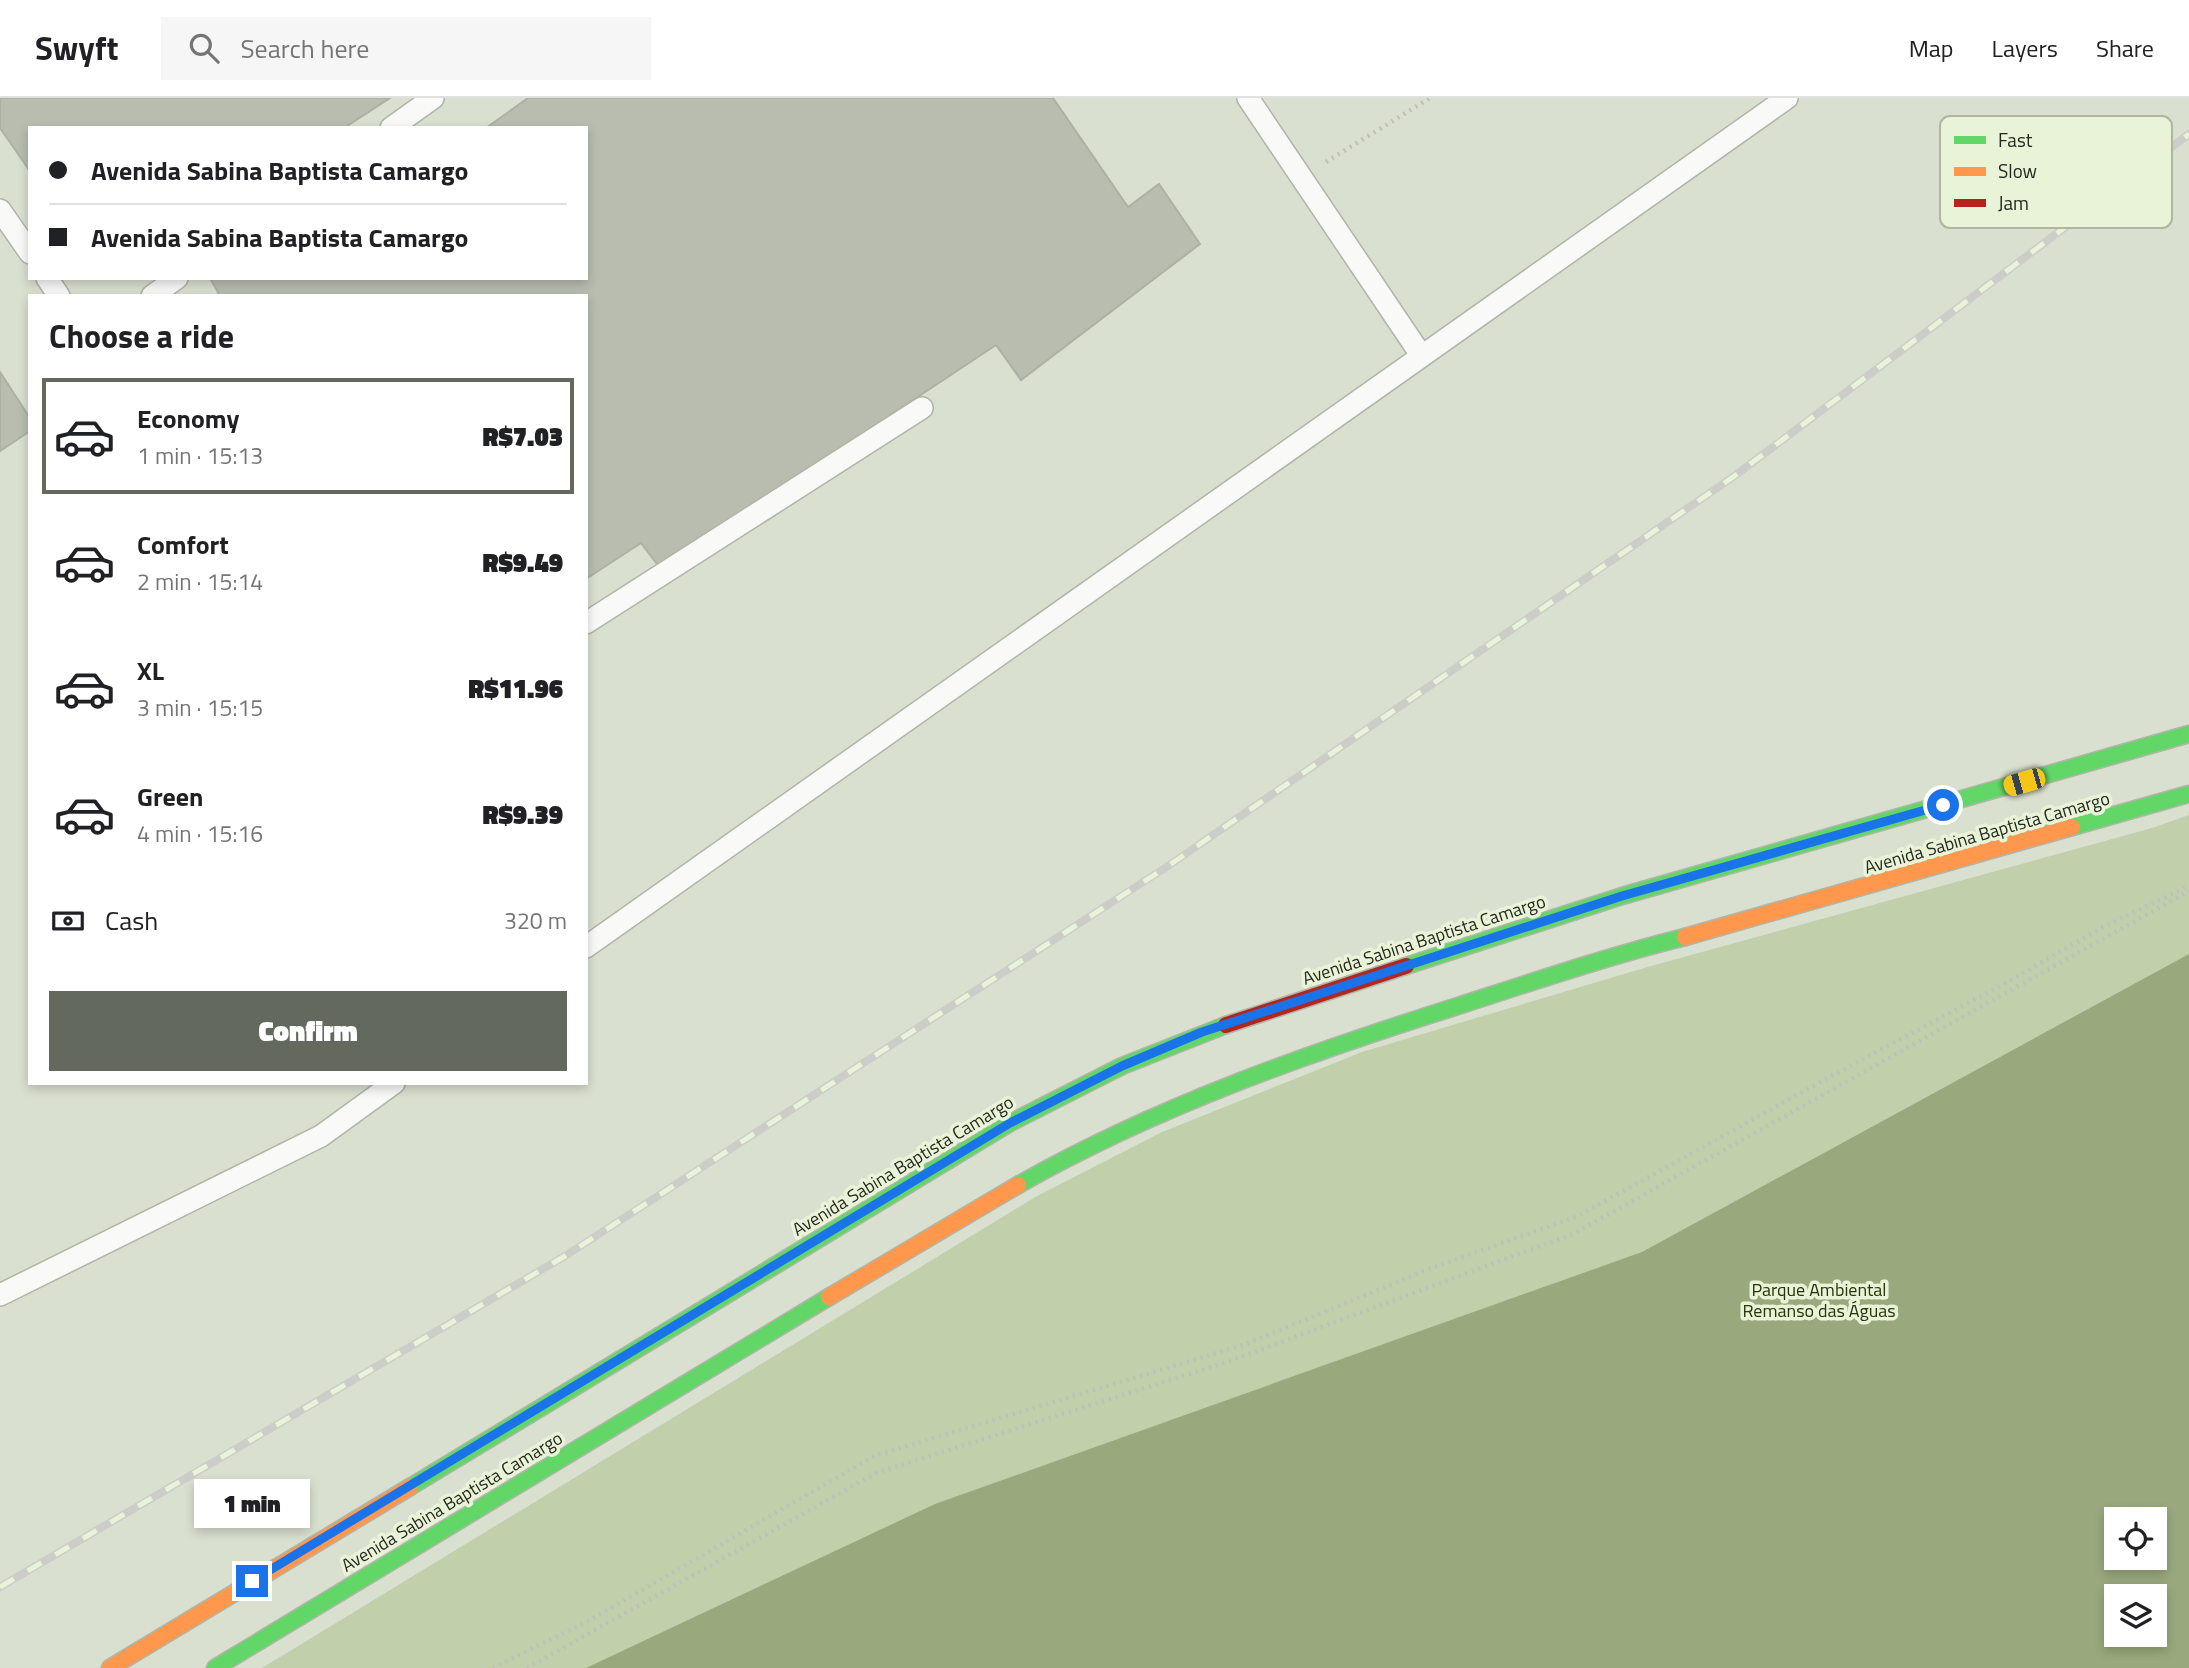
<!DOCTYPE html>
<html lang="en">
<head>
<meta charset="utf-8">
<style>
	:root { --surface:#fff; --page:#f6f6f6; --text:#202124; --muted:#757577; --line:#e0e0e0; --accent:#64695d }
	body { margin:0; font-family:"Titillium Web",sans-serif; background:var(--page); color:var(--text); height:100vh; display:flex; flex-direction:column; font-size:26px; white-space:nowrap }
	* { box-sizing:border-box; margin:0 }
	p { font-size:23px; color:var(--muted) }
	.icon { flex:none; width:38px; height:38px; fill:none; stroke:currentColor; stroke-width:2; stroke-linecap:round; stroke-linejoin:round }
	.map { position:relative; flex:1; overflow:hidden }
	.sheet { position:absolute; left:28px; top:196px; width:560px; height:791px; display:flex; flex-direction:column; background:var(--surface); border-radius:0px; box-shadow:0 4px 10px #0003 }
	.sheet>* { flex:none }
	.hud { position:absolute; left:28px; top:28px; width:560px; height:154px; border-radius:0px; box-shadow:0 4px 10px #0003; display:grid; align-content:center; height:154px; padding:0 21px; background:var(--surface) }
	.tools { position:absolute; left:2104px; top:1409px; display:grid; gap:14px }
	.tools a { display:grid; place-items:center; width:63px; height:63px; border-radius:0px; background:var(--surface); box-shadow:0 4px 10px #0003; font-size:35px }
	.end { position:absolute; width:32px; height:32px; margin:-16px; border:9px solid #1a73e8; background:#fff; box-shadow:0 0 0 4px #fff }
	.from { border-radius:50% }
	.bubble { position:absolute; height:49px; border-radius:0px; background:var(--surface); box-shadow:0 4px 10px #0003; font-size:23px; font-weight:800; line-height:49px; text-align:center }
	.car { position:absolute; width:21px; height:42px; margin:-21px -10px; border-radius:9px; box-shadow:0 0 5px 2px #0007; background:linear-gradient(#f5c518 24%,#345 0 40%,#f5c518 0 76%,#345 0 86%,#f5c518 0) }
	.hud b { display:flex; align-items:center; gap:24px; height:66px; font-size:26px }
	.hud b+b { border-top:2px solid var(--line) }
	.hud i { width:18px; height:18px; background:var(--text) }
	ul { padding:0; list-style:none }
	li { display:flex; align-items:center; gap:21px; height:116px; margin:0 14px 10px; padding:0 7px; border:4px solid transparent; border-radius:0px }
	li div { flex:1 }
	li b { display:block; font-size:26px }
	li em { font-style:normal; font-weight:800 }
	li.selected { border-color:var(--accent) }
	li>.icon { width:63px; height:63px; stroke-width:1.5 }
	h2 { padding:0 21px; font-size:32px; line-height:84px }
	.pay { display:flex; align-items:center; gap:18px; height:77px; padding:0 21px; font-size:26px }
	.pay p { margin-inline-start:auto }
	.primary-button { display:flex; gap:14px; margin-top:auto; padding:14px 21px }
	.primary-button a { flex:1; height:80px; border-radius:0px; background:var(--accent); color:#fff; font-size:28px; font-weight:800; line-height:80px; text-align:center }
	header { display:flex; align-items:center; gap:42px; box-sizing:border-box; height:98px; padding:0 35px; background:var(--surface); border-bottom:2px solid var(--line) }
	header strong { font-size:33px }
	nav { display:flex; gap:38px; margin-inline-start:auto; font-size:24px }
	.search { width:490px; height:63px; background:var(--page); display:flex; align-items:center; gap:18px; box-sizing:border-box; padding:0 24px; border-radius:0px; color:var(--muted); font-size:26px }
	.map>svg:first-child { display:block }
	.green { fill:#c1d0aa; fill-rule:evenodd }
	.water { fill:#99a97d; fill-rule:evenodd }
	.building { fill:#b8bdb0; stroke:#acb1a5; stroke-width:2 }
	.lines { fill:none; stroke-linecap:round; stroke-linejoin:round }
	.lane-casing { stroke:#b0b5a8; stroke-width:24 }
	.fast-casing { stroke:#b0b5a8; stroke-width:19 }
	.slow-casing { stroke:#b0b5a8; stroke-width:19 }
	.jam-casing { stroke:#b0b5a8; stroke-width:19 }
	.path { stroke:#bec0bb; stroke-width:4.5; stroke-dasharray:2 5; stroke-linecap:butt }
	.lane { stroke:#f9faf8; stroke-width:21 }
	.fast { stroke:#63d668; stroke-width:16 }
	.slow { stroke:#ff974d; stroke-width:16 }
	.jam { stroke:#b3261e; stroke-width:16 }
	.rail-casing { stroke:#cccdc8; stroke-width:8 }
	.rail { stroke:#e8f3d7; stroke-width:5; stroke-dasharray:16; stroke-linecap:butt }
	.route { stroke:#1a73e8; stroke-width:9 }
	.labels { text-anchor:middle; stroke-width:7; stroke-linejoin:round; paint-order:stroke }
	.street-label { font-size:18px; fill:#25291f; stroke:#e8f3d7 }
	.park-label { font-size:18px; fill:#28350a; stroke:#e8f3d7 }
	.key { fill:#e8f3d7; stroke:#aeb6a0; stroke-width:2 }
	.key-label { font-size:19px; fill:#25291f }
</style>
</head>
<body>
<header>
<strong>Swyft</strong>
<div class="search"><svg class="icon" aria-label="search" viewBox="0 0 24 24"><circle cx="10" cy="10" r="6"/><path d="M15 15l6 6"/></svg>Search here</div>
<nav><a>Map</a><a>Layers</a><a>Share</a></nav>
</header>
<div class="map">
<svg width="2189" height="1570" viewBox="0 0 2189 1570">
	<rect width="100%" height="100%" fill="#dae0d0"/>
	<path class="green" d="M2189 717V1570H262L1037 1098 1162 1034 1362 954 1644 870 2152 730ZM2116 1421H2154V1460H2116ZM2116 1498H2154V1536H2116Z"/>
	<path class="water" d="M2189 856V1570H586L935 1406 1642 1154ZM2116 1421H2154V1460H2116ZM2116 1498H2154V1536H2116Z"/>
	<path class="building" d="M0 0H390L344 30H30V73L0 30Z
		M528 0H1053L1128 109 1159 86 1200 146 1021 282 996 247 660 470 641 445 586 481V198H220L210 180H586V30H486Z
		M0 274 30 320V333L0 353Z"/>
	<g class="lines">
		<defs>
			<path id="lane" d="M1248 0 1421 257
				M391 30 433 0
				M0 112 30 155
				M47 180 59 198
				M152 198 177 180
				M586 525 922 310
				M586 849 1787 0
				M0 1197 321 1038 394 985"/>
			<path id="fast" d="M2072 729 2189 696
				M1406 868 1622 798 2189 636
				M1018 1087C1157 1008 1309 955 1461 907 1535 883 1609 858 1685 839
				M410 1389 1010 1025 1122 968 1226 927
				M215 1570 829 1199"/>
			<path id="slow" d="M1685 839 2072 729
				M829 1199 1018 1087
				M110 1570 410 1389"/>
			<path id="jam" d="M1226 927 1406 868"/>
		</defs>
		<use href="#lane" class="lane-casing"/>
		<use href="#fast" class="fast-casing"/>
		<use href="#slow" class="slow-casing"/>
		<use href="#jam" class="jam-casing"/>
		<path class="path" d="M1326 64 1430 0
			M493 1570 590 1522 874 1358 1243 1247 1429 1171 1578 1118 1835 976 2004 886 2105 828 2189 788
			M527 1570 876 1375 1230 1263 1573 1136 2189 793"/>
		<use href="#lane" class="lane"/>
		<use href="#fast" class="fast"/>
		<use href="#slow" class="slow"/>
		<use href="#jam" class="jam"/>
		<defs>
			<path id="rail" d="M0 1489 565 1158 1168 768 1733 379 2189 36"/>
		</defs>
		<use href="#rail" class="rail-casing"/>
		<use href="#rail" class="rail"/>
	</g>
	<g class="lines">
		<path class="route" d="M252 1483 1010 1025 1122 968 1202 934 1622 798 1943 707"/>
	</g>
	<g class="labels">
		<g class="street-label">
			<text transform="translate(1987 735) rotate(-16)" y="6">Avenida Sabina Baptista Camargo</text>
			<text transform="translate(1424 842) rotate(-18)" y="6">Avenida Sabina Baptista Camargo</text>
			<text transform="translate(903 1068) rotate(-31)" y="6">Avenida Sabina Baptista Camargo</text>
			<text transform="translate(452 1404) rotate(-31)" y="6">Avenida Sabina Baptista Camargo</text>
		</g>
		<g class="park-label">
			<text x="1819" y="1198">Parque Ambiental<tspan x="1819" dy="21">Remanso das Águas</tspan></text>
		</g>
	</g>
	<rect x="1940" y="18" width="232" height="112" rx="10" class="key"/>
	<rect x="1954" y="38" width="32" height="8" fill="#63d668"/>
	<rect x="1954" y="69" width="32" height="9" fill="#ff974d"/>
	<rect x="1954" y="101" width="32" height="8" fill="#b3261e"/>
	<g class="key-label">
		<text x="1998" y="49">Fast</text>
		<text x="1998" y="80">Slow</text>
		<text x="1998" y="112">Jam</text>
	</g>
</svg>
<div class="tools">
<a><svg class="icon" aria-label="locate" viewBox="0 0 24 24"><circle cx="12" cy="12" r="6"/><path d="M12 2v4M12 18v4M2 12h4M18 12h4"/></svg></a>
<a><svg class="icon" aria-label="layers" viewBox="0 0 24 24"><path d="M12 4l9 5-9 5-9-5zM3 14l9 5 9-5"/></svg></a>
</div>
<i class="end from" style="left:1943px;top:707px"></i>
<i class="end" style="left:252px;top:1483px"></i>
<div class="bubble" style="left:194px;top:1381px;width:116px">1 min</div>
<i class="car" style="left:2024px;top:684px;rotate:254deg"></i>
<div class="hud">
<b><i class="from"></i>Avenida Sabina Baptista Camargo</b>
<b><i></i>Avenida Sabina Baptista Camargo</b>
</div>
<section class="sheet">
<h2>Choose a ride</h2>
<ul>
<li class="selected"><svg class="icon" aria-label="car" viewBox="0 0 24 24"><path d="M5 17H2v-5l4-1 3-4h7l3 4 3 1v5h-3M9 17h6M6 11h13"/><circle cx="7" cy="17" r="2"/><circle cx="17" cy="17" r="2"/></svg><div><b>Economy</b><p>1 min · 15:13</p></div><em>R$7.03</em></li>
<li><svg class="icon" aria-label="car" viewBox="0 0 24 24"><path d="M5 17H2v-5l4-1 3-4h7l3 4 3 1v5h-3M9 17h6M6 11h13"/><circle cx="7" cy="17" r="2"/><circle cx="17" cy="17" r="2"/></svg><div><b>Comfort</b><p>2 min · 15:14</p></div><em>R$9.49</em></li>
<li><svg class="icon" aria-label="car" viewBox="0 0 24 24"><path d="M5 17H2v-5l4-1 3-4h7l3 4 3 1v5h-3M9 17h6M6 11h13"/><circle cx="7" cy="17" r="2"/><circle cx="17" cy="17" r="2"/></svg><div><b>XL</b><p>3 min · 15:15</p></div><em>R$11.96</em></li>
<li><svg class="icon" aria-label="car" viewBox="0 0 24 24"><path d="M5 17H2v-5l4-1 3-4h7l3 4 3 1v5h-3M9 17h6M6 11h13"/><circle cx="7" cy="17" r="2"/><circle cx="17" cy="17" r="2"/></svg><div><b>Green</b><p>4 min · 15:16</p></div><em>R$9.39</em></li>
</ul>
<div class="pay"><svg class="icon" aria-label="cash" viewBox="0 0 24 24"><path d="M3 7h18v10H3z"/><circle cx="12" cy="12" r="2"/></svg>Cash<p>320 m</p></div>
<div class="primary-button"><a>Confirm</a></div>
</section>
</div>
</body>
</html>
